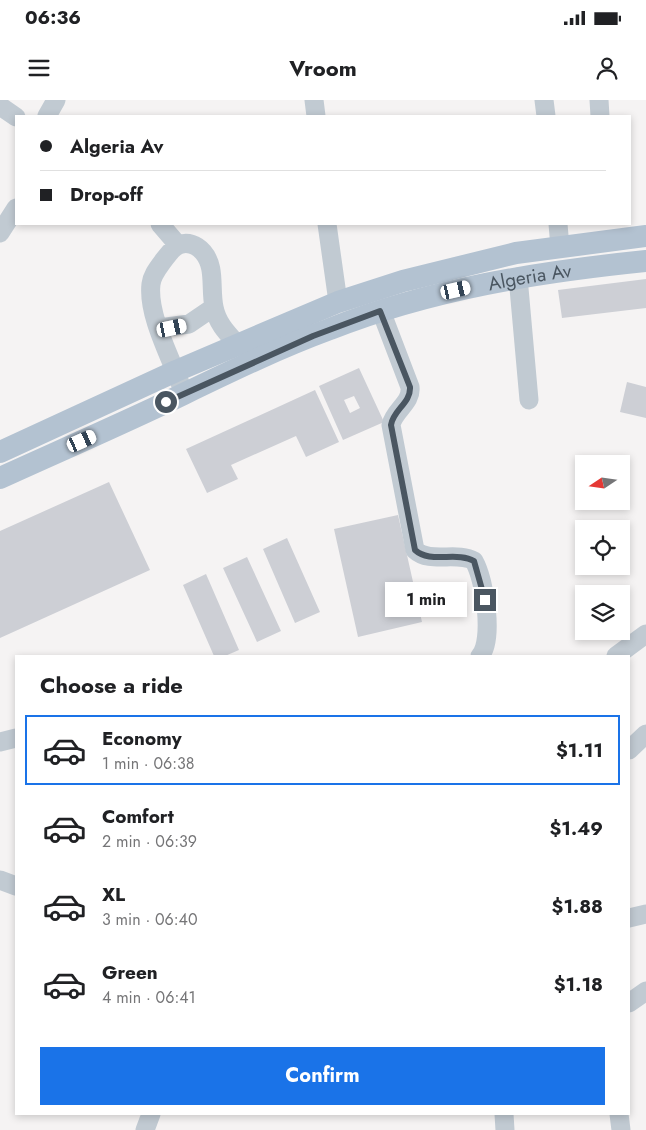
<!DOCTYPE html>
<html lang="en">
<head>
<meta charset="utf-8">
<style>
	:root { --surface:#fff; --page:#f2f2f2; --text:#202124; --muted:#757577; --line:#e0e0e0; --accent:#1a73e8 }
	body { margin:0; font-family:Jost,sans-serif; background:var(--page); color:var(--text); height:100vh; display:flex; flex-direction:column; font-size:19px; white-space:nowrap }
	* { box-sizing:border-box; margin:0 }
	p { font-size:16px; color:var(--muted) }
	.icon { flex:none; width:28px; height:28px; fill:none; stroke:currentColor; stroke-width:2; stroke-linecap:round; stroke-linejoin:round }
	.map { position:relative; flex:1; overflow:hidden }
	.side { position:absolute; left:15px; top:555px; width:615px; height:460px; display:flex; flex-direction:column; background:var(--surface); border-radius:0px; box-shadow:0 2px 8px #0003 }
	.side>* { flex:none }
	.hud { position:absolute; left:15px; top:15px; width:616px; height:110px; border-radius:0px; box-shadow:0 2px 8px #0003; display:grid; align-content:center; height:110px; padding:0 25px; background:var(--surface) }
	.needle { width:32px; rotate:257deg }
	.tools { position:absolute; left:575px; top:355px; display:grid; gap:10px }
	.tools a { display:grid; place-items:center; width:55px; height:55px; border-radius:0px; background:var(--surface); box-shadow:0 2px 8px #0003; font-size:25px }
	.end { position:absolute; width:22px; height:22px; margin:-11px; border:6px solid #4a5661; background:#fff; box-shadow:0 0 0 2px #fff }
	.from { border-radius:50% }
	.bubble { position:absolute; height:35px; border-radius:0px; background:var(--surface); box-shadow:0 2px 8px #0003; font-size:16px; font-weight:700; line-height:35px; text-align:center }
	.car { position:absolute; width:15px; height:30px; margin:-15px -8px; border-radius:6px; box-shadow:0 0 4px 1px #0007; background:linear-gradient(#fff 24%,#345 0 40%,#fff 0 76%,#345 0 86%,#fff 0) }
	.hud b { display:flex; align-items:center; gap:18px; height:48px; font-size:19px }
	.hud b+b { border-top:1px solid var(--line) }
	.hud i { width:12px; height:12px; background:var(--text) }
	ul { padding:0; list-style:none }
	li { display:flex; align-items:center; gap:15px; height:70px; margin:0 10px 8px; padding:0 15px; border:2px solid transparent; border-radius:0px }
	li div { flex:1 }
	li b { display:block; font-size:19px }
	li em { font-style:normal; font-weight:700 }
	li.selected { border-color:var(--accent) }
	li>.icon { width:45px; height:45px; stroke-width:1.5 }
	h2 { padding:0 25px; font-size:22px; line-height:60px }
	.primary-button { display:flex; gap:10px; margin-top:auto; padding:10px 25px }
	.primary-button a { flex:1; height:58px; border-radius:0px; background:var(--accent); color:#fff; font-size:20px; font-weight:700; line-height:58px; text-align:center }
	.status { display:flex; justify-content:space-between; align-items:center; height:35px; padding:0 25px; background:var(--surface); direction:ltr }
	.status svg { height:14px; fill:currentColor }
	header { display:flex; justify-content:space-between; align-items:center; height:65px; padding:0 25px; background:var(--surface); font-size:22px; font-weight:700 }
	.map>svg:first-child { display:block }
	.building { fill:#cdcfd5; fill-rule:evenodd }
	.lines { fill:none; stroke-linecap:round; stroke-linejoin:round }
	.minor { stroke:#c1cad2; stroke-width:19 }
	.major { stroke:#b3c2d1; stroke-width:22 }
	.route { stroke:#4a5661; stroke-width:6 }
	.labels { text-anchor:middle; stroke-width:5; stroke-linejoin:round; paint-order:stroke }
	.street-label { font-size:19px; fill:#4a5661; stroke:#fff }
</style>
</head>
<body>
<div class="status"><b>06:36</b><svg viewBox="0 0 49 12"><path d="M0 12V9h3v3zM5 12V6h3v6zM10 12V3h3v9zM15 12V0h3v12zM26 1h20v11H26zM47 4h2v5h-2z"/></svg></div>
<header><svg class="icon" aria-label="menu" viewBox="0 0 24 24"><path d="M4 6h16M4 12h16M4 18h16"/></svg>Vroom<svg class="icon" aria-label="person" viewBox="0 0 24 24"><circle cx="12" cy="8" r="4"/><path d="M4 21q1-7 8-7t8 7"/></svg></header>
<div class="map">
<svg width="646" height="1030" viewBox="0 0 646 1030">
	<rect width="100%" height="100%" fill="#f5f3f3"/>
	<path class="building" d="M646 179V208L562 218 558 190Z
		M359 268 384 322 343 340 319 286ZM354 296 360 308 350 313 344 300Z
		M627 282 646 287V318L620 312Z
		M315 290 339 342 306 357 296 336 231 365 238 379 207 393 186 349Z
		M109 382 150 470 0 538V431Z
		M398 415 422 522 358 537 334 429Z
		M287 438 320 512 295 523 263 449Z
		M247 457 281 531 257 542 223 468Z
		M206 474 239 550 225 556H214L183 485Z"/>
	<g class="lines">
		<path class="minor" d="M314 0 316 16
			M544 0 546 16
			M599 0 600 16
			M0 6 16 17
			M47 16 56 0
			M160 124 178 145
			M327 124 338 202
			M558 124 560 147
			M0 133 16 108
			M518 177 529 300
			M381 211 410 287C412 303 394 310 391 325L415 450C430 464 457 451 474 461 485 480 494 540 480 556
			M159 228 189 224 214 207
			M184 294C174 263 147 217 151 184 152 175 158 168 163 161 167 156 173 147 179 145 187 141 197 145 203 152 216 167 210 188 214 207 217 223 227 233 238 245
			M616 556 646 534
			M0 642 16 638
			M629 650 646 634
			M0 780 16 786
			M629 818 646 814
			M629 903 646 891
			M504 1014 505 1030
			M619 1014 621 1030
			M145 1030 151 1014"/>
		<g class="major">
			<path d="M0 352 176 271 338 202 403 181 516 153 646 136"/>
			<path id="s1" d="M0 378C55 353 110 329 165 303 219 277 273 250 330 229 431 189 538 172 646 161"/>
		</g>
	</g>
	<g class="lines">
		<path class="route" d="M166 302 313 236 380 211 410 287C411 303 393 310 391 325L415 450C430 464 457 451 474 461L485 500"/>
	</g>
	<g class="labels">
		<g class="street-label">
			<text dy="7" stroke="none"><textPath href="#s1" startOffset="569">Algeria Av</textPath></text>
		</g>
	</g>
</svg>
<div class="tools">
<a><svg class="needle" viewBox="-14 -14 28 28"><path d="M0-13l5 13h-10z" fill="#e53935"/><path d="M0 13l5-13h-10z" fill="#757577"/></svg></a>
<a><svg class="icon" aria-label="locate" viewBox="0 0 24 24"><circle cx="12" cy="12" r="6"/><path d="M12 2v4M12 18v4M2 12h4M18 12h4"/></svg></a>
<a><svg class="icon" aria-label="layers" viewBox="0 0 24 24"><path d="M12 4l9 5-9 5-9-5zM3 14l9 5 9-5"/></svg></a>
</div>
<i class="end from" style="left:166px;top:302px"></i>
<i class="end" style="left:485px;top:500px"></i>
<div class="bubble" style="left:385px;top:482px;width:82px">1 min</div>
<i class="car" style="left:456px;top:190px;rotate:77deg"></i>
<i class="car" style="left:172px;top:228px;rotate:78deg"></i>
<i class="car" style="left:82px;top:341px;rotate:66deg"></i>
<div class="hud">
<b><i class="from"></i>Algeria Av</b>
<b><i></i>Drop-off</b>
</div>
<section class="side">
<h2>Choose a ride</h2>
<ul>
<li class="selected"><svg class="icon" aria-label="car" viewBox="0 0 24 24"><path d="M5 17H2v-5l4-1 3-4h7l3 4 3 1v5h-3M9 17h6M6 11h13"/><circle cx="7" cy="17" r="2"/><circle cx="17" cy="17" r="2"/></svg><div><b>Economy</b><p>1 min · 06:38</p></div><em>$1.11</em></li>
<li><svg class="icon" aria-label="car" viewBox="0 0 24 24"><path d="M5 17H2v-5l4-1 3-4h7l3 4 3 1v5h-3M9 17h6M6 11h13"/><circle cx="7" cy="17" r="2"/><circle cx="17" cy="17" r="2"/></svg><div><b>Comfort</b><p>2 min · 06:39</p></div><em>$1.49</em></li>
<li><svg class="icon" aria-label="car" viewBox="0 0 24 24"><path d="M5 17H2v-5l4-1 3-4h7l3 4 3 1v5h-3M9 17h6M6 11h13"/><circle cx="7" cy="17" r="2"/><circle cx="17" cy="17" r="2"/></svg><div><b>XL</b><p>3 min · 06:40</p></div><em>$1.88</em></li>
<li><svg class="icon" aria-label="car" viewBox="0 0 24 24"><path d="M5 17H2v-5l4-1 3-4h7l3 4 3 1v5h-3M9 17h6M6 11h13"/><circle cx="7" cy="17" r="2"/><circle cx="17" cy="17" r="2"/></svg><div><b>Green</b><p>4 min · 06:41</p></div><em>$1.18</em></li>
</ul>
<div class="primary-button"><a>Confirm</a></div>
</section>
</div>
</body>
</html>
